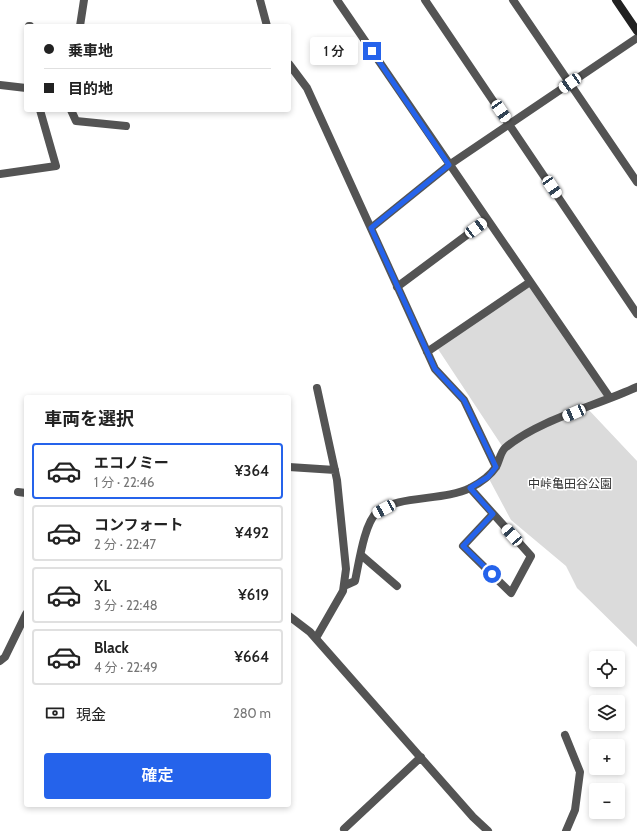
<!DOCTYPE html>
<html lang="ja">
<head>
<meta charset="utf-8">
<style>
	:root { --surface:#fff; --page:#f2f2f2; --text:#222; --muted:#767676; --line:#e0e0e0; --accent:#2563eb }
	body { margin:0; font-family:Cabin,"Noto Sans JP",sans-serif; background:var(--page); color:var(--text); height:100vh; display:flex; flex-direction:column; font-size:15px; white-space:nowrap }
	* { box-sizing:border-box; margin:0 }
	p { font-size:13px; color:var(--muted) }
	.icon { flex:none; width:22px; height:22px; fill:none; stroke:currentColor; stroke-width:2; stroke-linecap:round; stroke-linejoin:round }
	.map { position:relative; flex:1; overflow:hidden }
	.drawer { position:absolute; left:24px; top:395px; width:267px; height:412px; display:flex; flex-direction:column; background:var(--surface); border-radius:4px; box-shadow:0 2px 6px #0003 }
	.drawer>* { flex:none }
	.guide { position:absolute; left:24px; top:24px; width:267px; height:88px; border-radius:4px; box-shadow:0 2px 6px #0003; display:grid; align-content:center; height:88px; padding:0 20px; background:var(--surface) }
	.tools { position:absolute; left:589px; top:651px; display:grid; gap:8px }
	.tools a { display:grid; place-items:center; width:36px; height:36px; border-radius:4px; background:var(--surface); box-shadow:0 2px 6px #0003; font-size:20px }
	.end { position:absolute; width:18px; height:18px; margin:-9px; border:5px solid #2563eb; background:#fff; box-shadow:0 0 0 2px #fff }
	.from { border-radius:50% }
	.bubble { position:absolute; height:28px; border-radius:4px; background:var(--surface); box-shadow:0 2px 6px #0003; font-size:13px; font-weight:600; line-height:28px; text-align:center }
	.car { position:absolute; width:12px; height:24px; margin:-12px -6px; border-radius:5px; box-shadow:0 0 3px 1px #0007; background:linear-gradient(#fff 24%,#345 0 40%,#fff 0 76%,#345 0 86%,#fff 0) }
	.guide b { display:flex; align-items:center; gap:14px; height:38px; font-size:15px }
	.guide b+b { border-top:1px solid var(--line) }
	.guide i { width:10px; height:10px; background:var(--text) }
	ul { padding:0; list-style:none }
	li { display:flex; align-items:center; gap:12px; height:56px; margin:0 8px 6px; padding:0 12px; border:2px solid var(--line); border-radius:4px }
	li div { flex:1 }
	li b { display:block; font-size:15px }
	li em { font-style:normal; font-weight:600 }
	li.on { border-color:var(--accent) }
	li>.icon { width:36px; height:36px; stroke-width:1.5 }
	h2 { padding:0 20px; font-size:18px; line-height:48px }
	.pay { display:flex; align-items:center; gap:10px; height:44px; padding:0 20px; font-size:15px }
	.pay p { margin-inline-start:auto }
	.primary-button { display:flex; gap:8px; margin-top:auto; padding:8px 20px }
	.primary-button a { flex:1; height:46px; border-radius:4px; background:var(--accent); color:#fff; font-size:16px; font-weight:600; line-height:46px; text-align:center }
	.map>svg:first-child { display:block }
	.green { fill:#dbdbdb }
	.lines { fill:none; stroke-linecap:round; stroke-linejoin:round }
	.street { stroke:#545454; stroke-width:8 }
	.secondary { stroke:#212121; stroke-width:8 }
	.route { stroke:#2563eb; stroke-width:5 }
	.labels { text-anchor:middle; stroke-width:3; stroke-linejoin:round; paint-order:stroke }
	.park-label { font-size:12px; fill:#323232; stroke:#fff }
</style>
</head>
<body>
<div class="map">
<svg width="637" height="831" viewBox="0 0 637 831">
	<rect width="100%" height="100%" fill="#fff"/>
	<path class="green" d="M530 282 610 398 587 408 637 461V647L577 588 566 566 511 520 488 477 504 449 436 346Z"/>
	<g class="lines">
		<path class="street" d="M260 0 267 26
			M337 0 610 398
			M425 0 637 314
			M513 0 637 182
			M29 26H30
			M80 26 84 0
			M289 64 307 88 435 369 464 400 496 467
			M0 85 26 88
			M71 110 76 121 126 126
			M0 174 56 166 40 110
			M371 228 449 165 637 38
			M397 287 487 220
			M427 352 530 282
			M289 467 335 470
			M470 488 531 556 511 593 463 546 493 514
			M18 492 26 493
			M361 555 397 586
			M344 586 355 581C359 563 364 524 377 512 397 495 445 501 470 488 480 483 490 476 496 467 499 462 500 453 505 448 540 419 596 406 637 387
			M289 616 310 632 473 817 488 831
			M316 638 343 591 346 569 337 480 317 388
			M0 661 5 657 26 614
			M565 735 580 772 575 810 566 831
			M344 829 421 757"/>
		<path class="secondary" d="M616 0 637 31"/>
	</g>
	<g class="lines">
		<path class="route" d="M372 51 449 165 371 228 435 369 464 400 496 467 488 477 470 488 493 514 463 546 492 574"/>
	</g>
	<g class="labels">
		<g class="park-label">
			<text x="570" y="488">中峠亀田谷公園</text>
		</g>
	</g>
</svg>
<div class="tools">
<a><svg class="icon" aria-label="locate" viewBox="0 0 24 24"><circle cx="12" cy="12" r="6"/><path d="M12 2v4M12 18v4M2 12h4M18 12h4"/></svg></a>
<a><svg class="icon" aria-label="layers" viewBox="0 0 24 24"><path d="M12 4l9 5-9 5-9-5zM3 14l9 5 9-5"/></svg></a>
<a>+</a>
<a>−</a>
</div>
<i class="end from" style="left:492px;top:574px"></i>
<i class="end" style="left:372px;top:51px"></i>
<div class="bubble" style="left:310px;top:37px;width:48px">1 分</div>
<i class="car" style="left:570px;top:83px;rotate:236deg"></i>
<i class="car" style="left:501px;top:111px;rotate:146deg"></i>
<i class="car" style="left:552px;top:187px;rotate:146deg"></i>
<i class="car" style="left:476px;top:228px;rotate:53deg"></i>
<i class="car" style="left:574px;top:413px;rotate:247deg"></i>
<i class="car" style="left:384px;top:509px;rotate:242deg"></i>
<i class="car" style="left:512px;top:535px;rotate:318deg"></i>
<div class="guide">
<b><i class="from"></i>乗車地</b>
<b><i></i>目的地</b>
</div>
<section class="drawer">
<h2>車両を選択</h2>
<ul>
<li class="on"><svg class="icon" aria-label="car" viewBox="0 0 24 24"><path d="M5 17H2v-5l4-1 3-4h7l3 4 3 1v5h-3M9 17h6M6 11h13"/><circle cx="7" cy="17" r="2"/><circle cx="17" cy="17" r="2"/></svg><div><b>エコノミー</b><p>1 分 · 22:46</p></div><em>¥364</em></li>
<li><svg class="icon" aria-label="car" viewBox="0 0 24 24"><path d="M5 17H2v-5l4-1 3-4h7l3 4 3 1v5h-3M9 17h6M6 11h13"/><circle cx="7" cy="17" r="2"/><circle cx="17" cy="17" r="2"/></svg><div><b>コンフォート</b><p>2 分 · 22:47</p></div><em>¥492</em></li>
<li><svg class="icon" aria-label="car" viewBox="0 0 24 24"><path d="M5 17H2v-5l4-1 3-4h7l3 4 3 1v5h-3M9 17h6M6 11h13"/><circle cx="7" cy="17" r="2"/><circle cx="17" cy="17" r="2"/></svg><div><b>XL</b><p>3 分 · 22:48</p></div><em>¥619</em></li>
<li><svg class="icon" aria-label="car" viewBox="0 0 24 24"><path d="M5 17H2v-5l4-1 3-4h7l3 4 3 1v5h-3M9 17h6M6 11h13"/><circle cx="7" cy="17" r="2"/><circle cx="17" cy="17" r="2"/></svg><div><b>Black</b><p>4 分 · 22:49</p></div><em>¥664</em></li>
</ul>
<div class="pay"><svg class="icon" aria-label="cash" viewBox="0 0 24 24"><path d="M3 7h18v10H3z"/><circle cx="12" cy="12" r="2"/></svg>現金<p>280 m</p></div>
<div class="primary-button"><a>確定</a></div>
</section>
</div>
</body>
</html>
